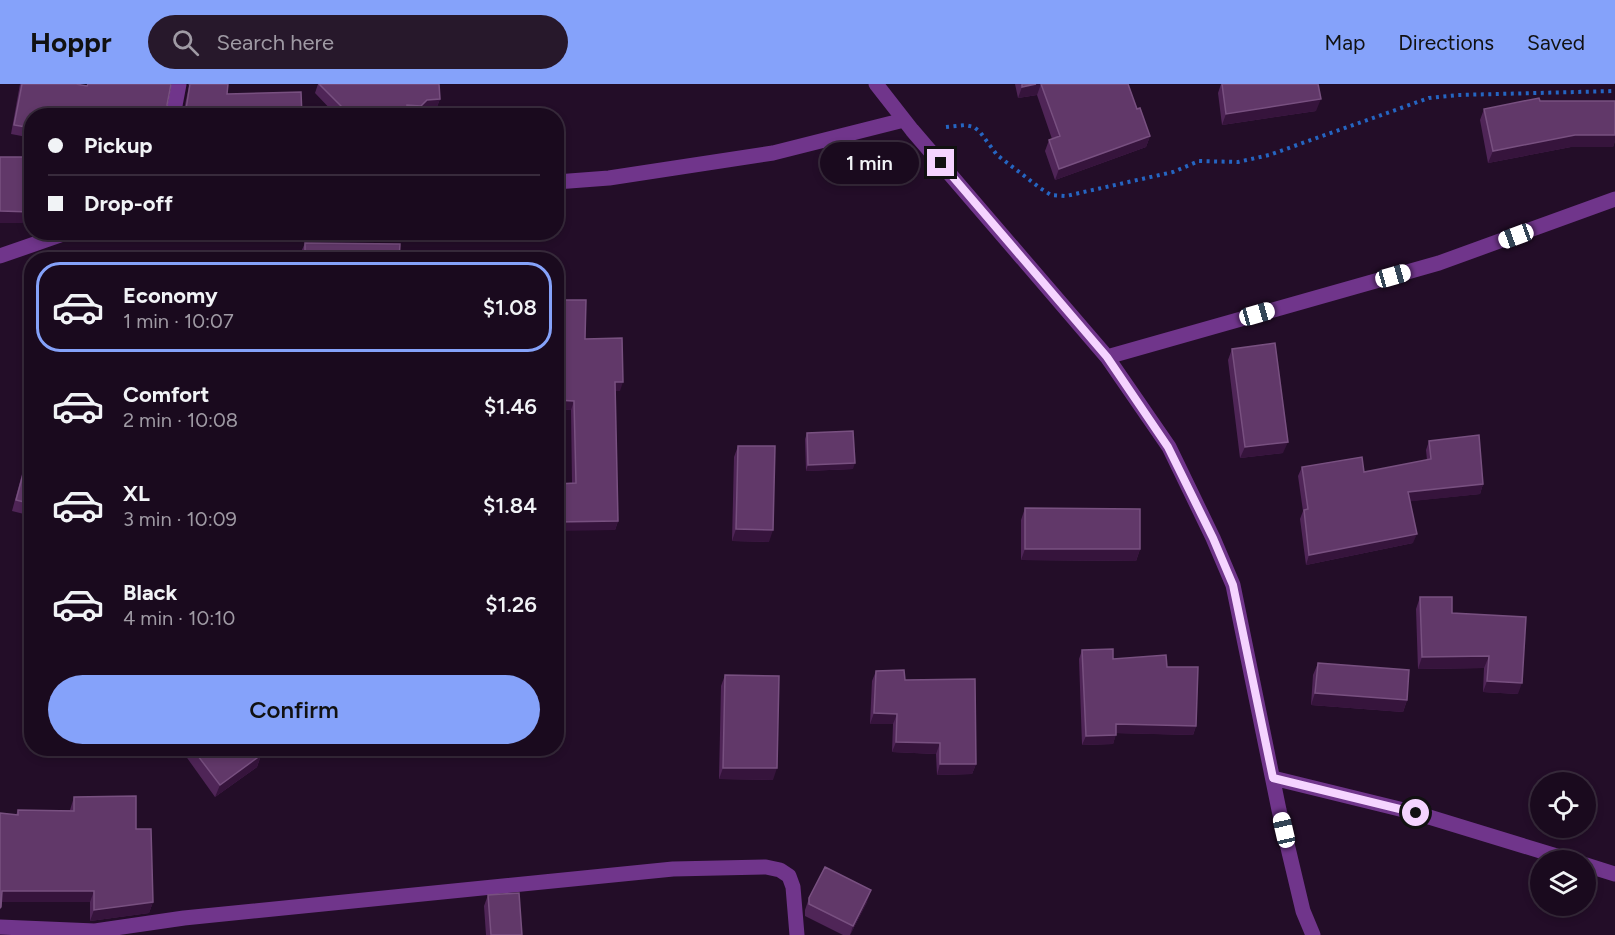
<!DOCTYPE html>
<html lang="en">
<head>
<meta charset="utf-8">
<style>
	:root { --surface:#1a0a1e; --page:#27182b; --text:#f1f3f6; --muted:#9f9aa4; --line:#382b3c; --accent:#85a2fa }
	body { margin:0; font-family:Figtree,sans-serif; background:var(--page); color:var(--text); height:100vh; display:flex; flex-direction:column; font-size:22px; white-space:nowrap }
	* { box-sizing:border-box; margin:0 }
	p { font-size:20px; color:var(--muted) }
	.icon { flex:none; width:33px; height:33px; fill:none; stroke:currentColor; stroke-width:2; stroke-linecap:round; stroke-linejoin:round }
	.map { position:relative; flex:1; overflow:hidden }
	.side { position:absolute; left:24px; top:168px; width:540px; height:504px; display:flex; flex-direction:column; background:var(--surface); border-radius:24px; box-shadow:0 3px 9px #0003,0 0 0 2px var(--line) }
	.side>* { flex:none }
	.hud { position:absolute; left:24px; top:24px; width:540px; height:132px; border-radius:24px; box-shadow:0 3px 9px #0003,0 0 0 2px var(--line); display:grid; align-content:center; height:132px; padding:0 24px; background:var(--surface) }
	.fabs { position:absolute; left:1530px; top:688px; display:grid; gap:12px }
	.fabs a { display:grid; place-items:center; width:66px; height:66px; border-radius:50%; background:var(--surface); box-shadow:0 3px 9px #0003,0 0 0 2px var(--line); font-size:30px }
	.end { position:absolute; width:27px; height:27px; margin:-14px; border:8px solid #f5d4ff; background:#111; box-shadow:0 0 0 3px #111 }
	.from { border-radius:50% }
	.bubble { position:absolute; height:42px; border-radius:21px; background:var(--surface); box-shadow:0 3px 9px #0003,0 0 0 2px var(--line); font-size:20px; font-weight:600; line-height:42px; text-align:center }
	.car { position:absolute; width:18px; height:36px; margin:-18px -9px; border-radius:8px; box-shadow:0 0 4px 2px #0007; background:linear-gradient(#fff 24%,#345 0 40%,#fff 0 76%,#345 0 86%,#fff 0) }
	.hud b { display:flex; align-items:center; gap:21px; height:57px; font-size:22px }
	.hud b+b { border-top:2px solid var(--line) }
	.hud i { width:15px; height:15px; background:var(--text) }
	ul { padding:10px 0 0; list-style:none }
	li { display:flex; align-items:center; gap:18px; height:90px; margin:0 12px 9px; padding:0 12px; border:3px solid transparent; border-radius:24px }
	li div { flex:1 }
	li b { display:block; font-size:22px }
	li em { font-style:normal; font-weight:600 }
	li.on { border-color:var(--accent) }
	li>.icon { width:54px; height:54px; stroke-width:1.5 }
	.action { display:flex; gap:12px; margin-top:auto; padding:12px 24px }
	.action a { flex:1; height:69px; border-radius:36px; background:var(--accent); color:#111; font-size:24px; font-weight:600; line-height:69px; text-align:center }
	header { display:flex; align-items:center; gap:36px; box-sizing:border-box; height:84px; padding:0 30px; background:var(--accent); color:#111 }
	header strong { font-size:28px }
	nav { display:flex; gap:33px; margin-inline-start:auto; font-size:21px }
	.search { width:420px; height:54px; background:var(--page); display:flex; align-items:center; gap:15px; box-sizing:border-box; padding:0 21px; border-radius:33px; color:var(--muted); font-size:22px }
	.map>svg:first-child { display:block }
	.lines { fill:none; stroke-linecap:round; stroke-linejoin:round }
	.path { stroke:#2565c2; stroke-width:4; stroke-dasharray:3 4.5; stroke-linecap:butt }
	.minor { stroke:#70358b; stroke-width:15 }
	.wall { fill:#4f2557 }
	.shaded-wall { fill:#36143c }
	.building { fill:#613869; stroke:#785080; stroke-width:1.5 }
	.route { stroke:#f5d4ff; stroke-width:8 }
</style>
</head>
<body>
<header>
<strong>Hoppr</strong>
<div class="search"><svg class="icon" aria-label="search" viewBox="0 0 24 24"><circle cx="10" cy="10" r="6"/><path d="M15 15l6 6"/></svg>Search here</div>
<nav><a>Map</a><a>Directions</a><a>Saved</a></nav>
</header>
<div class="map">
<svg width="1615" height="851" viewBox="0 0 1615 851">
	<rect width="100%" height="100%" fill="#230d28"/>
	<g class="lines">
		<path class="path" d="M946 43 965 41 974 43 980 48 997 71 1040 104 1051 111 1066 112 1173 88 1199 77 1238 78 1269 71 1429 14 1458 11 1615 7"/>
		<path class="minor" d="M876 0 912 46 1107 273 1169 363 1213 454 1233 501 1279 726 1303 827 1313 851
			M173 32 179 0
			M556 98 609 94 773 69 904 36
			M0 172 69 148
			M1107 273 1439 179 1615 115
			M1273 694 1416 729 1573 777
			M1586 781 1615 790
			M0 843 95 847 184 834 673 785 766 783 780 786 789 792 793 803 797 851"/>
	</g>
	<path class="wall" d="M20 0H76L87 2 171 0 32 32V54L11 50Z
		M188 0H228L227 10 183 30 189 2Z
		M318 0H439L440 15 436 25 423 26 418 32H337L315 9Z
		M1015 0H1128L1137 25 1150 52 1146 63 1055 96 1045 67 1049 56 1052 55 1037 11 1018 14Z
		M1221 0H1318L1316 27 1222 41 1218 9Z
		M1615 17V57L1613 63H1571L1488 79 1480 36 1484 25Z
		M305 159 399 176H301V168Z
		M556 216 585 255 620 307H615L618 437 615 446 572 400 571 326 556 325Z
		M1232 265 1283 369 1240 374 1228 276Z
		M807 349 853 385 806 387 805 355Z
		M32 353V432L12 427Z
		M1429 357 1483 400 1480 410 1410 417 1413 459 1306 481 1300 435 1303 427 1298 392 1302 383 1364 388 1427 376 1426 366Z
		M738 362 769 458 732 457 734 373Z
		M1025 424 1140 465 1136 477 1021 476V436Z
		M1420 513 1452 529 1518 610 1483 608 1484 584 1418 585 1416 525Z
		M1082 566 1113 575 1167 583 1196 642 1193 651 1116 649 1113 660 1082 661 1079 575Z
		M1318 579 1407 616 1403 628 1311 621 1313 591Z
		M876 587 905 596 976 680 972 690 937 691 936 670 892 668 893 640H870L872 597Z
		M725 591 773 696 719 695 721 602Z
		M180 664H256L261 671 257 683 215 713Z
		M74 713 136 745 153 818 149 829 90 837V818H1L0 826V729L16 731 18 726H70Z
		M488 811 522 851H486L484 822Z
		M809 814 867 818 850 851H843L805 832V826Z"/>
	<path class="shaded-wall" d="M1036 0H1041L1037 11 1018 14 1022 3Z
		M440 15 436 25 423 26 418 32 403 31 407 21 427 16Z
		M1321 15 1316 27 1222 41 1226 30Z
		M1575 51H1615V57L1613 63H1571L1488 79 1493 67Z
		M1150 52 1146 63 1055 96 1059 85Z
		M0 127 31 128 26 139H0Z
		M615 298H623L620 307H611Z
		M556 316 574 317 571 326 556 325Z
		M1288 358 1283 369 1240 374 1245 363Z
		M855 379 853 385 806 387 808 381Z
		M1483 400 1480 410 1404 418 1408 408Z
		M618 437 615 446 556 447V438Z
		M736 445 773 446 769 458 732 457Z
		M1417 450 1413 459 1306 481 1309 471Z
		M1025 465H1140L1136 477 1021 476Z
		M1489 572 1484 584 1418 585 1422 573Z
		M1487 597 1522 599 1518 610 1483 608Z
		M1315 609 1407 616 1403 628 1311 621Z
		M874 629 897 630 893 640H870Z
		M1116 640 1196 642 1193 651 1112 649Z
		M1116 651 1113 660 1082 661 1086 652Z
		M896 658 940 659 936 670 892 668Z
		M261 671 257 683 215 713 220 701Z
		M940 680H976L972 690 937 691Z
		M723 684H777L773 696 719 695Z
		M871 806 867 818 850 851 853 842Z
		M2 807H94L90 818H0Z
		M153 818 149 829 90 837 94 826Z"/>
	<path class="building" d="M22 0H76L87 2 88 0H171L167 21 170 30 173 32H32V44L14 41Z
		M190 0H228L227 10 301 8 302 32H178L183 30 186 25Z
		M319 0H439L440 15 427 16 421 22 407 21 406 32H351Z
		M1022 0H1036L1022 3Z
		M1041 0H1128L1137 25 1140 24 1150 52 1059 85 1049 56 1060 52Z
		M1222 0H1318L1321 15 1226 30Z
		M1539 14 1540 17H1615V51H1575L1493 67 1484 25Z
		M0 73H32L31 128 0 127Z
		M305 159 400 160 399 176H305Z
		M556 216H586L585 255 622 254 623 298H615L618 437 556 438V400L576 399 574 317 556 316Z
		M1275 259 1288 358 1245 363 1232 265Z
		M853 347 855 379 808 381 807 349Z
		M1479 351 1483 400 1408 408 1417 450 1309 471 1304 426 1308 425 1302 383 1362 373 1364 388 1431 375 1429 357Z
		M32 357V420L16 416Z
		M738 362H775L773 446 736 445Z
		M1025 424 1140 425V465H1025Z
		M1420 513H1452V529L1526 533 1522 599 1487 597 1489 572 1422 573Z
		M1113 565V575L1166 571 1167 583H1198L1196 642 1116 640V651L1086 652 1082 566Z
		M1318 579 1409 586 1407 616 1315 609Z
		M904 586 905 596 975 595 976 680H940V659L896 658 897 630 874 629 876 587Z
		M725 591 779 592 777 684H723Z
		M192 664H256L261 671 220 701Z
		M136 712V745H151L153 818 94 826V807H2L1 823 0 824V729L18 731V726L74 727V713Z
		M825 783 871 806 853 842 809 820V814Z
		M519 809 522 851H491L488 811Z"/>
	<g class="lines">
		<path class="route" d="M941 79 1107 273 1168 363 1213 454 1233 501 1273 694 1416 729"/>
	</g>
</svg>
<div class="fabs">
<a><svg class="icon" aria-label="locate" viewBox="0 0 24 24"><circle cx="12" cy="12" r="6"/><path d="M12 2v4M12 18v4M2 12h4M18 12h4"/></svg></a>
<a><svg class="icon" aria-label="layers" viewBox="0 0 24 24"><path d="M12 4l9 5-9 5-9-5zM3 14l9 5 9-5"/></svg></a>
</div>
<i class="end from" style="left:1416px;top:729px"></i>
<i class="end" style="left:941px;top:79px"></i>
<div class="bubble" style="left:820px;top:58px;width:99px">1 min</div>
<i class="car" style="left:1516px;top:152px;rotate:250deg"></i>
<i class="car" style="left:1393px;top:192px;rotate:74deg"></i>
<i class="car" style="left:1257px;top:230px;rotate:74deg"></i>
<i class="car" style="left:1284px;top:746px;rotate:347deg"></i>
<div class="hud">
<b><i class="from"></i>Pickup</b>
<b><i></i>Drop-off</b>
</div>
<section class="side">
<ul>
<li class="on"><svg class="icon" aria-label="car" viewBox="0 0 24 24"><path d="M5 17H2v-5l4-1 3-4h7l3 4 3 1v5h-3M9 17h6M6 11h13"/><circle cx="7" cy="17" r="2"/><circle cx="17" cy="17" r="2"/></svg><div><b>Economy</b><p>1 min · 10:07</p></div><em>$1.08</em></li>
<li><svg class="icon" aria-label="car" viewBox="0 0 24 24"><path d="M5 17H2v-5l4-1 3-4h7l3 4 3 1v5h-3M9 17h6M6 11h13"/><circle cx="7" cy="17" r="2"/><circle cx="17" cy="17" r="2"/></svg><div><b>Comfort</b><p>2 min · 10:08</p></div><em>$1.46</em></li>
<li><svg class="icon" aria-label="car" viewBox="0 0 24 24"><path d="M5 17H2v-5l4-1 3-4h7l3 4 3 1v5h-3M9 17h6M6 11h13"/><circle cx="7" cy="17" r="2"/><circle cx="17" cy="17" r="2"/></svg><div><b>XL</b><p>3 min · 10:09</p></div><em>$1.84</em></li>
<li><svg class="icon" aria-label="car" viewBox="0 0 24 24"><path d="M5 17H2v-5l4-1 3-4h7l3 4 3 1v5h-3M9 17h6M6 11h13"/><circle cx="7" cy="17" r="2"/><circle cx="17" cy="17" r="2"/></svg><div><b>Black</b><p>4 min · 10:10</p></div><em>$1.26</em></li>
</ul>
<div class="action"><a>Confirm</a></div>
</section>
</div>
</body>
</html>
